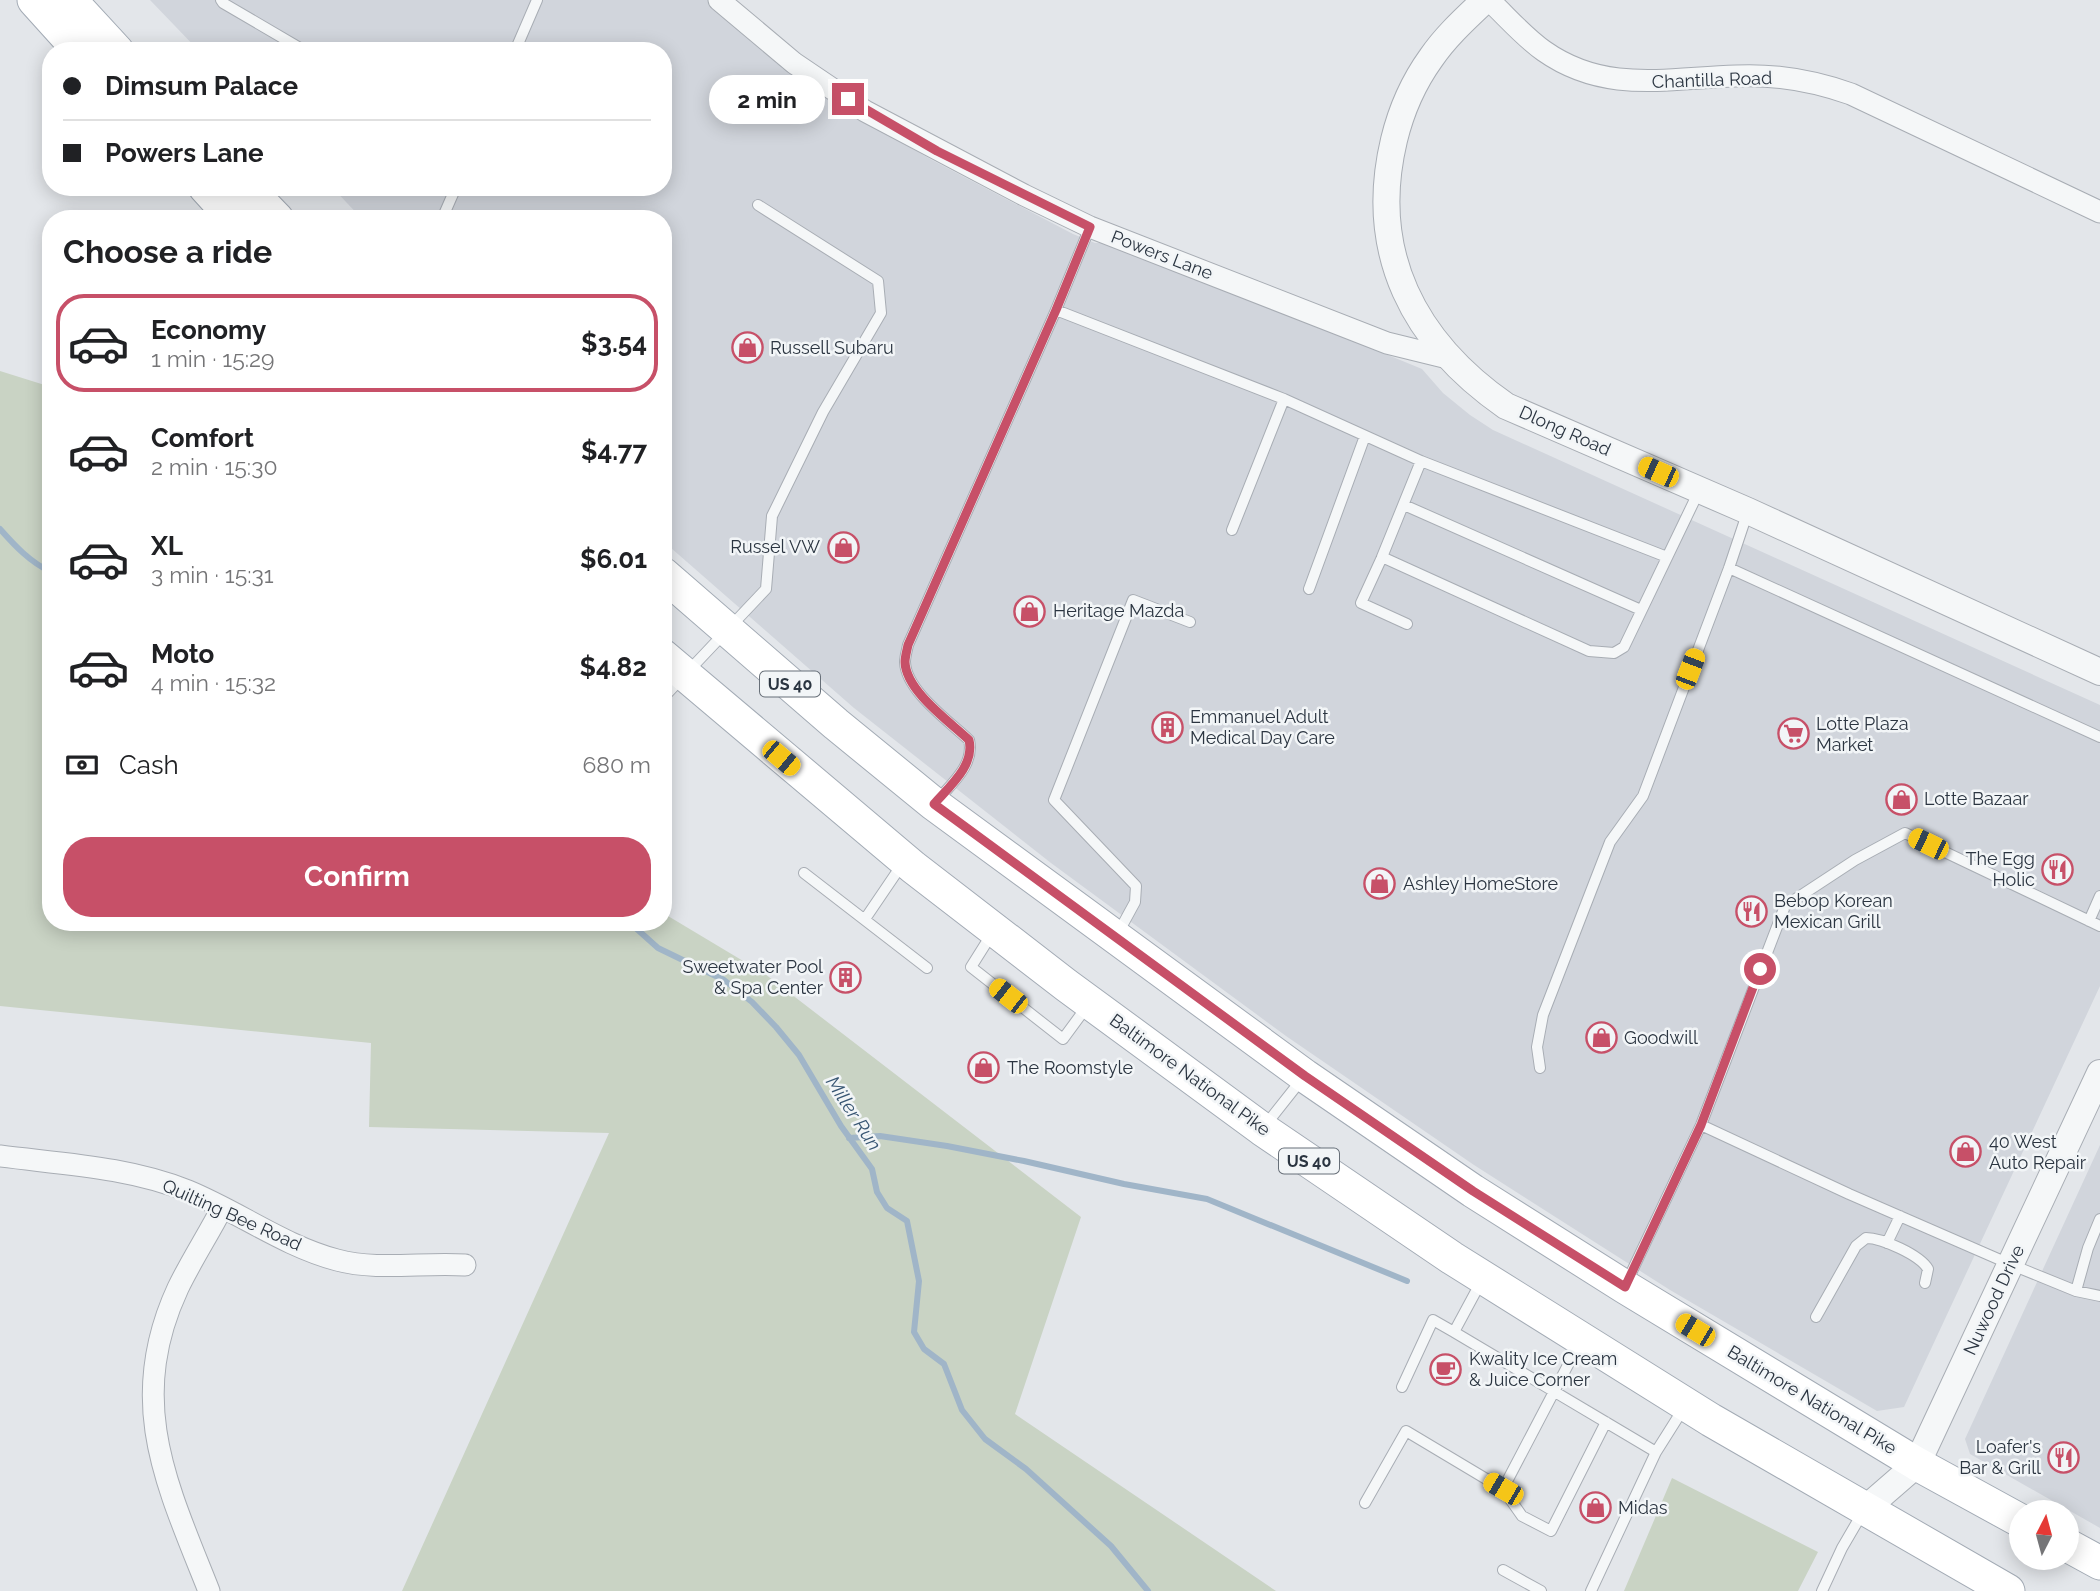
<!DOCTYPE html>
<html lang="en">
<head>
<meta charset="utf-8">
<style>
	:root { --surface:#fff; --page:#f2f2f2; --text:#202124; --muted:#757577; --line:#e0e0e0; --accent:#c75068 }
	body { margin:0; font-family:Raleway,sans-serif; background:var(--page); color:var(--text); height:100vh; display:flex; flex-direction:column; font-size:26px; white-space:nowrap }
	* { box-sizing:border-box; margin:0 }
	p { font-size:23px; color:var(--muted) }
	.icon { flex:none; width:38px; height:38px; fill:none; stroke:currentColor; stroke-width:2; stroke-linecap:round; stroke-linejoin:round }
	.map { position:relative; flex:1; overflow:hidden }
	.side { position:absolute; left:42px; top:210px; width:630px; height:721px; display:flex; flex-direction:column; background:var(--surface); border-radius:28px; box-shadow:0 4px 18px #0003 }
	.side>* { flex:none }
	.banner { position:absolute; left:42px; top:42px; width:630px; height:154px; border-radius:28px; box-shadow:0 4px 18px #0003; display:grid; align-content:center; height:154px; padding:0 21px; background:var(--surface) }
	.needle { width:46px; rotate:6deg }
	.fabs { position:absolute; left:2009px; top:1500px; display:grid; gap:14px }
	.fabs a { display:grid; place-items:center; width:70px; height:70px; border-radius:50%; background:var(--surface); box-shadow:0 4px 18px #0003; font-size:35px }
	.end { position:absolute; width:32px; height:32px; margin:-16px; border:9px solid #c75068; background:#fff; box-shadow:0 0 0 4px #fff }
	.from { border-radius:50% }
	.bubble { position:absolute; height:49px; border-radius:24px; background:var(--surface); box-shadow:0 4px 18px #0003; font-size:23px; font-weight:700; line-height:49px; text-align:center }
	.car { position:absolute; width:21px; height:42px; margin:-21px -10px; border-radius:9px; box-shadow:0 0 5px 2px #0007; background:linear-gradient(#f5c518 24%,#345 0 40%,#f5c518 0 76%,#345 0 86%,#f5c518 0) }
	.banner b { display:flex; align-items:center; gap:24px; height:66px; font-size:26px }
	.banner b+b { border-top:2px solid var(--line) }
	.banner i { width:18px; height:18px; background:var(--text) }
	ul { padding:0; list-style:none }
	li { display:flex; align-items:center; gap:21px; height:98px; margin:0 14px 10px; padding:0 7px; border:4px solid transparent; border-radius:28px }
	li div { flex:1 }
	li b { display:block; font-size:26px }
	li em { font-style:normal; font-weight:700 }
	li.selected { border-color:var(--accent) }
	li>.icon { width:63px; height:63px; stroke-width:1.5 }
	h2 { padding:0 21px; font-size:32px; line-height:84px }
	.pay { display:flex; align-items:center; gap:18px; height:77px; padding:0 21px; font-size:26px }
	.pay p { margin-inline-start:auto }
	.cta { display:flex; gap:14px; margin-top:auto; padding:14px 21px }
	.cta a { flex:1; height:80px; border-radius:28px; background:var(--accent); color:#fff; font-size:28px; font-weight:700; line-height:80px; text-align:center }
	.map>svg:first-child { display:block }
	.built { fill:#d1d5dc }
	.green { fill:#c9d3c4 }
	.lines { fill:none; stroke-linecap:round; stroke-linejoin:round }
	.stream { stroke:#a0b5c8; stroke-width:6 }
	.service-casing { stroke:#a8adb4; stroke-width:12 }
	.minor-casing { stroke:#a8adb4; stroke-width:23 }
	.tertiary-casing { stroke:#a8adb4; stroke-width:28 }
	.primary-casing { stroke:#a3abb5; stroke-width:35 }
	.service { stroke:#f5f7f8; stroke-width:10 }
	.minor { stroke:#f5f7f8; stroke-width:21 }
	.tertiary { stroke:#f5f7f8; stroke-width:26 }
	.primary { stroke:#fff; stroke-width:33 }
	.route { stroke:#c75068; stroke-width:9 }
	.labels { text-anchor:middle; stroke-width:5; stroke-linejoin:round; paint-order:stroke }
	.shield { fill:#f2f5f7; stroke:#676f78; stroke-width:2 }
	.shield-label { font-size:16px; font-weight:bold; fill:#2b3541 }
	.street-label { font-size:18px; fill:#2b3541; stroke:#f2f5f7 }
	.poi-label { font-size:18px; fill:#2b3541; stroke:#f2f5f7; text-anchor:start }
	.water-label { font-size:19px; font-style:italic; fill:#385673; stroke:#f2f5f7 }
</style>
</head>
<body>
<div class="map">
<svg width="2100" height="1591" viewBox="0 0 2100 1591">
	<rect width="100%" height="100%" fill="#e3e6ea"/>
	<path class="built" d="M150 0H708L790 70 861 119 932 160 1073 234 1095 243H1115L1422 369 1443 393 1470 415 1493 430 2100 705V986L1904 1407 1877 1411 1670 1290 1474 1165 1286 1036 1051 863 854 708 663 541V219H362L332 187H663V51H199Z
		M2100 1145V1528L1970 1454 1965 1439Z"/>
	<path class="green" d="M0 371 51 387V922H663V913L765 974 1081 1217 1015 1414 1276 1591H402L609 1133 369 1127 371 1043 0 1006Z
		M1672 1478 1818 1552 1798 1591H1624Z"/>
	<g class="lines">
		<path class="stream" d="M0 529C15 546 30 562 51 572
			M629 922 658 948 724 980 752 1002 776 1027 799 1055 841 1126 872 1169 877 1192 887 1208 907 1221 919 1281 914 1332 924 1349 944 1364 962 1410 985 1439 1026 1469 1111 1546 1148 1591
			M849 1138 880 1136 947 1146 1024 1161 1124 1184 1207 1199 1407 1281"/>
		<defs>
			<path id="service" d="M221 0 223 3 305 51
				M515 51 537 0
				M442 219 456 187
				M1056 310 1284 399 1232 530
				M1284 399 1421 461
				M1404 505 1641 610
				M1383 555 1361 603 1407 624
				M1667 557 1421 461 1382 557 1589 651 1614 653 1624 647 1699 491
				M1729 568 2100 737
				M1309 589 1365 436
				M663 698 766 589 772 516 823 412 881 313 878 281 758 205
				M936 802C951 784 975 765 969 740 949 721 906 691 905 662 905 657 907 650 908 645L1056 310 1090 227
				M804 873 927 968
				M865 919 903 863
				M2089 921 2100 896
				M993 932 971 967 1063 1039 1088 1005
				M1117 935 1135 902 1136 886 1054 800 1133 600 1190 622
				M1540 1068 1537 1047 1543 1015 1610 842 1643 796 1729 568 1748 511
				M1701 1125 1849 1194 2012 1265 2076 1291 2100 1296
				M1264 1127 1302 1079
				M1887 1243 1900 1216
				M1482 1280 1454 1332 1656 1452 1685 1406
				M1626 1284 1701 1125 1785 906 1855 860 1905 833 2100 926
				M2076 1291 2088 1248 2100 1219
				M1816 1317 1856 1246 1866 1238C1882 1238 1920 1255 1928 1269L1925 1283
				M1402 1387 1433 1320 1454 1332
				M1503 1489 1580 1342
				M1365 1503 1406 1431 1503 1489 1522 1516 1551 1531 1606 1422
				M1503 1570 1541 1591
				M1591 1591 1656 1452
				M1822 1591 1842 1548 1863 1512"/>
			<path id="minor" d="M719 0 794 63 865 111 1024 195 1090 227 1387 343 1448 358
				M1489 0C1507 17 1524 37 1544 51 1605 94 1667 78 1736 76 1776 74 1814 81 1851 94L2100 212
				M0 1156C62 1164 129 1167 188 1191 239 1212 284 1246 337 1260 378 1271 423 1262 465 1265
				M209 1591C167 1485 125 1402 178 1288 191 1261 208 1235 222 1208"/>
			<path id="tertiary" d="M1485 0C1466 18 1446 36 1431 58 1413 83 1401 111 1394 140 1367 253 1414 342 1506 406L1748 511 2100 672
				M1864 1510 1917 1464 2100 1073"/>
			<path id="primary" d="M34 0 80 51
				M70 0 117 51
				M205 187 234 219
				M246 187 277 219
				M663 574 836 724 934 804 1305 1076 1473 1191 1625 1287 1917 1464 2021 1521
				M663 656 913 867 1066 985 1262 1129 1452 1258 1711 1420 2008 1591
				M2067 1545 2100 1563"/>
		</defs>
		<use href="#service" class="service-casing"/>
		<use href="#minor" class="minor-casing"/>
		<use href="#tertiary" class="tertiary-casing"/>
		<use href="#primary" class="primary-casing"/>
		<use href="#service" class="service"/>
		<use href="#minor" class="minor"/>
		<use href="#tertiary" class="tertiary"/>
		<use href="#primary" class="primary"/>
	</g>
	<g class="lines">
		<path class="route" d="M848 99 937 151 1090 227 1056 310 908 645C907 650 905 657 905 662 906 691 949 721 969 740 975 765 950 786 934 804L1305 1076 1473 1191 1625 1287 1701 1125 1760 969"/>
	</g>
	<defs>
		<symbol id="shop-ring" viewBox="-11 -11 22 22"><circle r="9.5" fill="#f2f5f7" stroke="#c75068" stroke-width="1.5"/><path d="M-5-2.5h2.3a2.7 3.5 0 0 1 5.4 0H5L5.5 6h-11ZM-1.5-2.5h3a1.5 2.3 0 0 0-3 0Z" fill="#c75068"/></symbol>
		<symbol id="building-ring" viewBox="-11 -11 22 22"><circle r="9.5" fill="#f2f5f7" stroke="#c75068" stroke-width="1.5"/><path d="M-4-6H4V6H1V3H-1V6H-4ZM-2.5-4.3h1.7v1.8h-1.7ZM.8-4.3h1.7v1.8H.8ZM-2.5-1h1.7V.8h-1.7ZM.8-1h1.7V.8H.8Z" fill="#c75068"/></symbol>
		<symbol id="supermarket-ring" viewBox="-11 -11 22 22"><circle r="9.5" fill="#f2f5f7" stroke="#c75068" stroke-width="1.5"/><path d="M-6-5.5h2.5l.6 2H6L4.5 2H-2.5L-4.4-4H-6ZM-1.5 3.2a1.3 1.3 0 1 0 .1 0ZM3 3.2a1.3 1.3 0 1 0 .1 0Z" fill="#c75068"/></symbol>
		<symbol id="restaurant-ring" viewBox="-11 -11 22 22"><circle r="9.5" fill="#f2f5f7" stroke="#c75068" stroke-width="1.5"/><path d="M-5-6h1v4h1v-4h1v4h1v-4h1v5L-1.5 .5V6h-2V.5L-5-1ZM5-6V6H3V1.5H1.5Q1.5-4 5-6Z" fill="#c75068"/></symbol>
		<symbol id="cafe-ring" viewBox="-11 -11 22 22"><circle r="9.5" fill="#f2f5f7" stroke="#c75068" stroke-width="1.5"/><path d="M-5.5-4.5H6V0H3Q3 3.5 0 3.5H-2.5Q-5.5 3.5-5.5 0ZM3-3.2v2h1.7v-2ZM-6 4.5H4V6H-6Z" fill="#c75068"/></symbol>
	</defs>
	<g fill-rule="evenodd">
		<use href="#shop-ring" x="730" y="330" width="35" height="35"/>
		<use href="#shop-ring" x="826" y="530" width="35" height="35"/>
		<use href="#shop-ring" x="1012" y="594" width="35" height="35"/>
		<use href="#building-ring" x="1150" y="710" width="35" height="35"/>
		<use href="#supermarket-ring" x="1776" y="716" width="35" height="35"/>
		<use href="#shop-ring" x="1884" y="782" width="35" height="35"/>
		<use href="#restaurant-ring" x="2040" y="852" width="35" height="35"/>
		<use href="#shop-ring" x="1362" y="866" width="35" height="35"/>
		<use href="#restaurant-ring" x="1734" y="894" width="35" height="35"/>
		<use href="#building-ring" x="828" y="960" width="35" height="35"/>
		<use href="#shop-ring" x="1584" y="1020" width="35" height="35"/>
		<use href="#shop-ring" x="966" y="1050" width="35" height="35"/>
		<use href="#shop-ring" x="1948" y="1134" width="35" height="35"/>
		<use href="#cafe-ring" x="1428" y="1352" width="35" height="35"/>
		<use href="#restaurant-ring" x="2046" y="1440" width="35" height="35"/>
		<use href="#shop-ring" x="1578" y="1490" width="35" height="35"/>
	</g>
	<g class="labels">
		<g class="shield">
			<rect x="760" y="671.5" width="60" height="25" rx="5"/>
			<rect x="1279" y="1148.5" width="60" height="25" rx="5"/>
		</g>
		<g class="shield-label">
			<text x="790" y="690">US 40</text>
			<text x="1309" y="1167">US 40</text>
		</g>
		<g class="street-label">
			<text transform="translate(1712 80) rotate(-2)" y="6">Chantilla Road</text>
			<text transform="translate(1162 255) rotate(21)" y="6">Powers Lane</text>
			<text transform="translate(1565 431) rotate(24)" y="6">Dlong Road</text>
			<text transform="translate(1190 1075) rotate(36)" y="6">Baltimore National Pike</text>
			<text transform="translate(232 1215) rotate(24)" y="6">Quilting Bee Road</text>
			<text transform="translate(1994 1300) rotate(-65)" y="6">Nuwood Drive</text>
			<text transform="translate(1812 1400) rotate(31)" y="6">Baltimore National Pike</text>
		</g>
		<g class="poi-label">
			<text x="770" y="354">Russell Subaru</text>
			<text x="820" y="553" text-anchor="end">Russel VW</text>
			<text x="1053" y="617">Heritage Mazda</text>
			<text x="1190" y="723">Emmanuel Adult<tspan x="1190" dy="21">Medical Day Care</tspan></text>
			<text x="1816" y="730">Lotte Plaza<tspan x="1816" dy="21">Market</tspan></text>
			<text x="1924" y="805">Lotte Bazaar</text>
			<text x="2035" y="865" text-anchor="end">The Egg<tspan x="2035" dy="21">Holic</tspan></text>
			<text x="1403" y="890">Ashley HomeStore</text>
			<text x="1774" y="907">Bebop Korean<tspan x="1774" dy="21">Mexican Grill</tspan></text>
			<text x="823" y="973" text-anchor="end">Sweetwater Pool<tspan x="823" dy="21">&amp; Spa Center</tspan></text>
			<text x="1624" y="1044">Goodwill</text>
			<text x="1007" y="1074">The Roomstyle</text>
			<text x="1989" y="1148">40 West<tspan x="1989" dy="21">Auto Repair</tspan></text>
			<text x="1469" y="1365">Kwality Ice Cream<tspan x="1469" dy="21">&amp; Juice Corner</tspan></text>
			<text x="2041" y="1453" text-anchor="end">Loafer's<tspan x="2041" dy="21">Bar &amp; Grill</tspan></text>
			<text x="1618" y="1514">Midas</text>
		</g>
		<g class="water-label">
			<text transform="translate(854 1113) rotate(57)" y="7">Miller Run</text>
		</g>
	</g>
</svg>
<div class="fabs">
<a><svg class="needle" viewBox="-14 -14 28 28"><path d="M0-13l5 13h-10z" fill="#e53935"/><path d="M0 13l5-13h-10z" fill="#757577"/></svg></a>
</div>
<i class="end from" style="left:1760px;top:969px"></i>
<i class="end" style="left:848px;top:99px"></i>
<div class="bubble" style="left:709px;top:75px;width:116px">2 min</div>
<i class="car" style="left:1658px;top:472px;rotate:294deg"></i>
<i class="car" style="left:1690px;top:669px;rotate:21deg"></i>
<i class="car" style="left:781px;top:758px;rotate:130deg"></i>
<i class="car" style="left:1928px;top:844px;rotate:296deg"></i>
<i class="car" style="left:1008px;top:996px;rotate:308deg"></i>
<i class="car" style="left:1695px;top:1330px;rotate:301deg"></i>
<i class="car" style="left:1503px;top:1489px;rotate:300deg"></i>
<div class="banner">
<b><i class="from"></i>Dimsum Palace</b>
<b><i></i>Powers Lane</b>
</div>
<section class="side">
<h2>Choose a ride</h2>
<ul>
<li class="selected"><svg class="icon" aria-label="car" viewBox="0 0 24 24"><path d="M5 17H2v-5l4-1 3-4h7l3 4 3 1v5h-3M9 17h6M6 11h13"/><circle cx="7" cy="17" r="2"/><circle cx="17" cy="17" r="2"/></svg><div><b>Economy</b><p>1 min · 15:29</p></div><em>$3.54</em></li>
<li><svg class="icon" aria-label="car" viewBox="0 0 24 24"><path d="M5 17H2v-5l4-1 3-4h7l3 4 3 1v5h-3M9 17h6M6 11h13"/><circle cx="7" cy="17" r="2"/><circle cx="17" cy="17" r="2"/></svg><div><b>Comfort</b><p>2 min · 15:30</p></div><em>$4.77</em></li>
<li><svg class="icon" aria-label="car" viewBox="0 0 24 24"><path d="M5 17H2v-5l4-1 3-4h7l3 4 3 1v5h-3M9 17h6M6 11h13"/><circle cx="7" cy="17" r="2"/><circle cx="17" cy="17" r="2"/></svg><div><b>XL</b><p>3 min · 15:31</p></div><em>$6.01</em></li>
<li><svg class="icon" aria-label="car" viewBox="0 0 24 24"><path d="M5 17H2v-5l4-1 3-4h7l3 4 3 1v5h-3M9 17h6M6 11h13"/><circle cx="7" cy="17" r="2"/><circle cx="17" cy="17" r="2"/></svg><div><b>Moto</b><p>4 min · 15:32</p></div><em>$4.82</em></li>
</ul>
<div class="pay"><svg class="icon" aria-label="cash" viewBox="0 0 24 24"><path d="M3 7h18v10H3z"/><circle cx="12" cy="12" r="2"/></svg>Cash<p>680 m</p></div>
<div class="cta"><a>Confirm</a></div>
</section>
</div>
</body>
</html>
